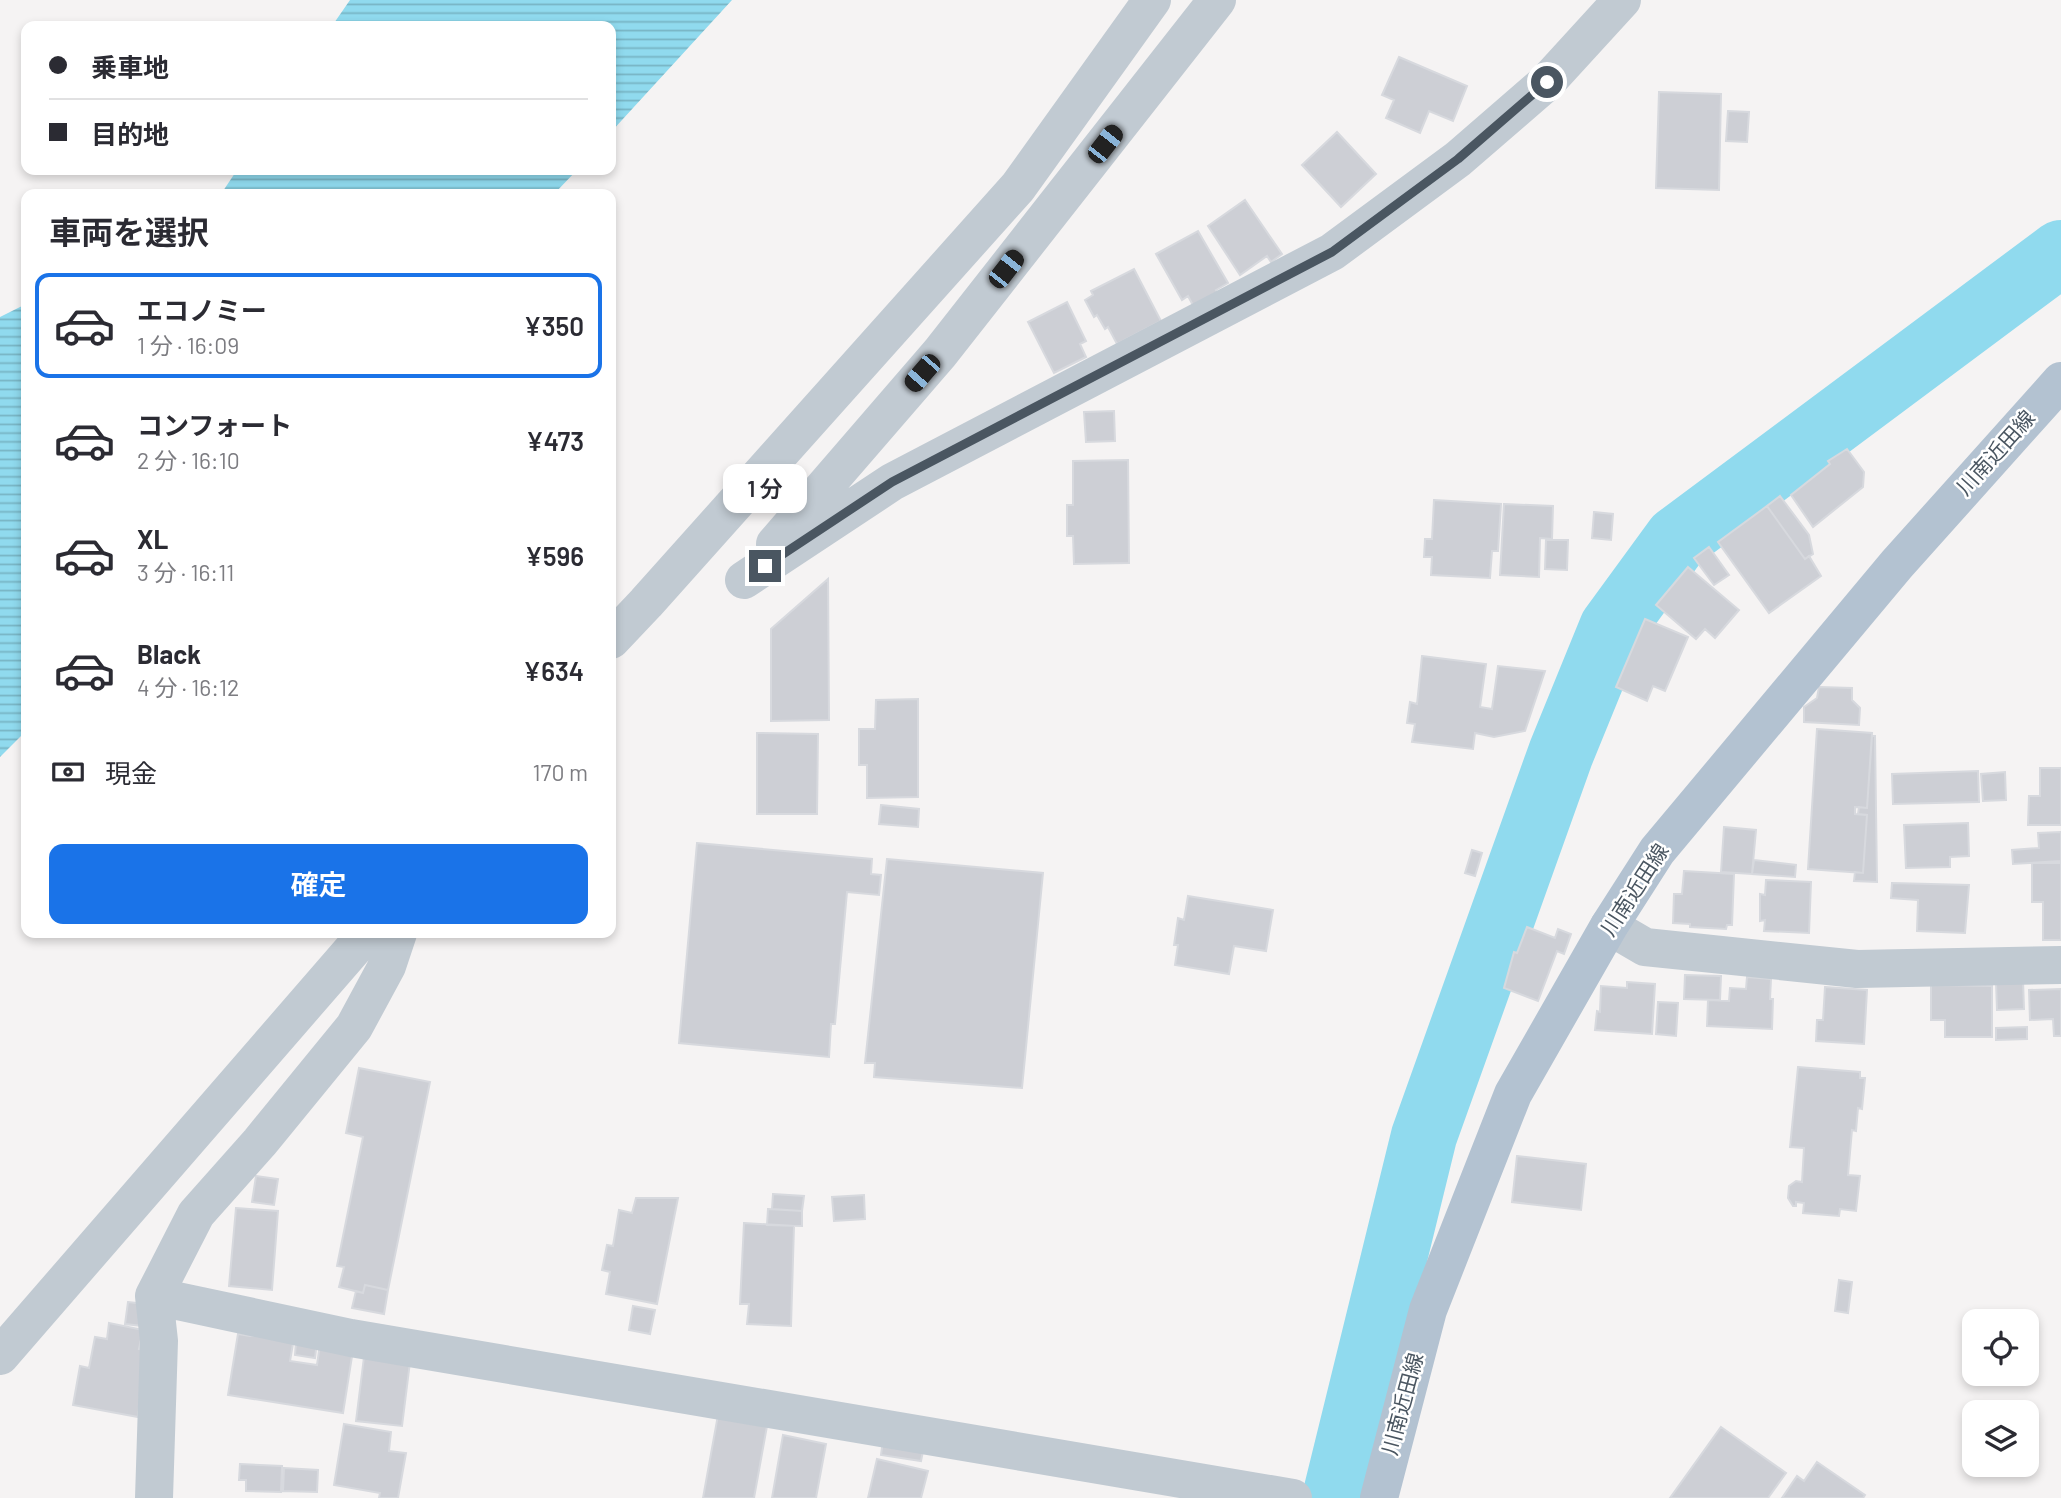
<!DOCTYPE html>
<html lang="ja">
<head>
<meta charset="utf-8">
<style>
	:root { --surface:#fff; --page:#f7f7f7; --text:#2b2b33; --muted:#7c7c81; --line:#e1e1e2; --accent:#1a73e8 }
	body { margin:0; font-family:Barlow,"Noto Sans JP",sans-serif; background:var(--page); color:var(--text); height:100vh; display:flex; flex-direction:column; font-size:26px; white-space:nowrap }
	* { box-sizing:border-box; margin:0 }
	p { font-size:23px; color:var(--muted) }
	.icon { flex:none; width:38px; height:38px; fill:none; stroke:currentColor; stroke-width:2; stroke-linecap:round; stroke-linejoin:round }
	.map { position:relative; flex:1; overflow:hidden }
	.drawer { position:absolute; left:21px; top:189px; width:595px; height:749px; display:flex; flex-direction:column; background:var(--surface); border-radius:14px; box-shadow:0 4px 10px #0003 }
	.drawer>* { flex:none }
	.guide { position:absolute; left:21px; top:21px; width:595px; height:154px; border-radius:14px; box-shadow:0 4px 10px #0003; display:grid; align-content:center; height:154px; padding:0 28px; background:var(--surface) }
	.fabs { position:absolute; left:1962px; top:1309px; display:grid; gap:14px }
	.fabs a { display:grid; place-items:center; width:77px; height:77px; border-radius:14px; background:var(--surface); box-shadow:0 4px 10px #0003; font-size:35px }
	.end { position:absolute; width:32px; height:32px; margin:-16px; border:9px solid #4a5661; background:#fff; box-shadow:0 0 0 4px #fff }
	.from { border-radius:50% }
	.bubble { position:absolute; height:49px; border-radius:14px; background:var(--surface); box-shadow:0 4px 10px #0003; font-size:23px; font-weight:600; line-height:49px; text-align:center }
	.car { position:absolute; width:21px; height:42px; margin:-21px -10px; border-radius:9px; box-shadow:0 0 5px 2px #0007; background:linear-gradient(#222 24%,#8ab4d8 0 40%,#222 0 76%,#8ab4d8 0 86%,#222 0) }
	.guide b { display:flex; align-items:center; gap:24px; height:66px; font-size:26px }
	.guide b+b { border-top:2px solid var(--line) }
	.guide i { width:18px; height:18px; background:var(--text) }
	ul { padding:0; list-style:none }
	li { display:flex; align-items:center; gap:21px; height:105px; margin:0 14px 10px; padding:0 14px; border:4px solid transparent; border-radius:14px }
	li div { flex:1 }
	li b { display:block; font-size:26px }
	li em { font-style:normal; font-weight:600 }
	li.selected { border-color:var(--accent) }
	li>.icon { width:63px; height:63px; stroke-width:1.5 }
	h2 { padding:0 28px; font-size:32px; line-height:84px }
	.pay { display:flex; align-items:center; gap:18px; height:77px; padding:0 28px; font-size:26px }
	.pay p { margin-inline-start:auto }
	.button { display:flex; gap:14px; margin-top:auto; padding:14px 28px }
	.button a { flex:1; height:80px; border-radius:14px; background:var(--accent); color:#fff; font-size:28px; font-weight:600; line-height:80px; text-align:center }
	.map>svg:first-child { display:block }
	.water { fill:url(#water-rules) }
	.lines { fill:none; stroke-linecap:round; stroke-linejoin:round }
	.river { stroke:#90daee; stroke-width:66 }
	.building { fill:#cdcfd5; stroke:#d7d9de; stroke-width:2 }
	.minor { stroke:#c1cad2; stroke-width:38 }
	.major { stroke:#b3c2d1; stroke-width:38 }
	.route { stroke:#4a5661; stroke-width:9 }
	.labels { text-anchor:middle; stroke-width:5; stroke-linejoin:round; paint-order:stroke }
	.street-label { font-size:21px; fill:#4a5661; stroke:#fff }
</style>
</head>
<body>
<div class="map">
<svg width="2061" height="1498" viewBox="0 0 2061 1498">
	<defs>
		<pattern id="water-rules" width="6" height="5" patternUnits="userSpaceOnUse" patternTransform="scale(1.75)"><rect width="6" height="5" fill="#90daee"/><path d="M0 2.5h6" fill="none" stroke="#78b4c4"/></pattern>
	</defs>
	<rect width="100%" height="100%" fill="#f5f3f3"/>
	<path class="water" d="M350 0H732L611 132V26H332Z
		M237 170H577L554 194H221Z
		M26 304V731L0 757V317Z"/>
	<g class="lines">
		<path class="river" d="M1335 1498 1424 1136 1561 753 1612 628 1677 539 2061 253"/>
	</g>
	<path class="building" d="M1399 57 1467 86 1453 121 1429 111 1420 133 1386 118 1394 100 1382 95Z
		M1659 92 1721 94 1719 190 1656 188Z
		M1728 111 1749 112 1747 142 1726 141Z
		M1337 132 1376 174 1341 207 1302 165Z
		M1245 200 1282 254 1271 262 1267 256 1240 275 1208 226Z
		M1198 231 1228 283 1216 290 1219 295 1195 309 1188 296 1182 300 1156 254Z
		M1134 269 1161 321 1117 344 1108 327 1105 329 1097 315 1094 317 1085 300 1093 295 1091 291Z
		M1067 302 1086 341 1080 344 1086 357 1054 373 1028 322Z
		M1114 411 1115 441 1086 442 1084 412Z
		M1847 449 1864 472 1863 487 1813 527 1791 495 1830 464 1828 461Z
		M1128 460 1129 563 1074 564 1073 536H1067V505H1073V461Z
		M1780 496 1809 535 1813 554 1805 559 1767 506Z
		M1434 500 1501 504 1498 551H1492L1490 578 1431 575 1432 557H1424L1425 539H1432Z
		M1504 504 1553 506 1552 539 1540 538 1539 577 1500 575Z
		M1767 506 1805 559 1809 556 1821 576 1769 613 1718 542Z
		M1594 512 1613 514 1611 540 1592 538Z
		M1546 540H1568L1567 570 1545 569Z
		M1709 547 1729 575 1714 585 1694 558Z
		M1688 567 1739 610 1715 638 1705 629 1696 639 1656 605Z
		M828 579 829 720 771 721V629Z
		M1645 619 1688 637 1665 691 1653 686 1647 701 1616 687Z
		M1422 656 1486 664 1480 707 1492 709 1498 666 1545 671 1525 731 1494 737 1475 733 1473 749 1412 742 1415 724 1407 723 1410 702 1417 704Z
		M1819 687 1852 688V700L1860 708 1859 725 1804 722V707L1817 698Z
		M918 699V797L867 798V765H859V729H875L876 700Z
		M1817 729 1872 733 1867 808 1855 807V814L1867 815 1863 873 1808 869Z
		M757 733 818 734 817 814H757Z
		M1872 736H1875L1877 882 1854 881 1855 872 1863 873 1867 815 1858 814 1859 807 1867 808Z
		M2040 768H2061V825H2028L2029 796H2040Z
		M1978 771 1979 802 1893 804 1892 774Z
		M2005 772 2006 800 1983 801 1981 774Z
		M881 805 919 809 918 827 879 824Z
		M1968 823 1969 856 1950 857V867L1906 868 1904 825Z
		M1724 827 1756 830 1752 874 1721 872Z
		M2061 832V861L2013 864 2012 850 2039 848 2038 833Z
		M697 843 872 859 871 874 881 875 879 895 847 892 835 1024H831L829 1057 679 1043Z
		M1472 850 1482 853 1475 876 1465 873Z
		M887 859 1043 873 1022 1088 874 1077 875 1063H865Z
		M1754 860 1796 865 1795 877 1752 874Z
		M2032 863H2061V940H2043V902H2032Z
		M1684 871 1734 874 1732 925H1727L1726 929 1690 927V924L1673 923 1674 894H1682Z
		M1766 880 1811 882 1809 933 1764 931 1765 920 1760 921V894L1765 895Z
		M1892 883 1969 885 1965 933 1917 931 1918 900 1891 898Z
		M1188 896 1273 910 1266 951 1234 946 1229 974 1175 965 1178 945H1174L1178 918 1184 920Z
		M1527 927 1555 938 1558 929 1571 934 1564 954 1557 951 1538 1001 1504 988 1514 952 1517 953Z
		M1685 975 1721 976 1720 1000 1684 999Z
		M1747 977 1771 979 1770 999H1773L1772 1029 1707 1026 1708 1000 1729 1001 1730 988 1746 989Z
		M2023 980 2024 1009 1997 1010 1996 982Z
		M1627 982 1655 984 1652 1034 1595 1030 1597 1011 1600 1012 1601 986 1627 988Z
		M1931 985 1992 986V1037H1945V1020H1931Z
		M1825 987 1867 990 1864 1044 1816 1041 1817 1020H1823Z
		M2061 989V1036H2054L2053 1019 2030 1020 2029 990Z
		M1658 1002 1678 1003 1676 1036 1656 1034Z
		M2027 1027V1039L1996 1040V1028Z
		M1798 1067 1860 1072V1078H1865L1862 1109 1858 1108 1856 1131 1852 1130 1848 1175 1860 1176 1856 1211 1840 1209 1839 1216 1803 1213 1804 1203 1796 1202V1206H1793L1788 1198 1789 1186 1796 1181 1802 1182 1804 1148 1790 1147Z
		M359 1068 430 1082 388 1290 365 1285 363 1293 339 1287 344 1267 337 1266 363 1137 346 1133Z
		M1517 1156 1586 1164 1581 1210 1512 1202Z
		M256 1176 278 1179 274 1205 252 1202Z
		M773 1194 804 1196 802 1211 772 1209Z
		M864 1195 865 1219 834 1221 832 1197Z
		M636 1198H678L657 1304 606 1294 610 1272 602 1270 607 1245 613 1246 619 1210 632 1213Z
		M236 1208 278 1211 272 1290 229 1286Z
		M768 1209 802 1211V1226L767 1225Z
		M744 1223 794 1226 791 1326 747 1324 749 1304H740Z
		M1839 1280 1852 1282 1848 1313 1835 1311Z
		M365 1285 388 1290 384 1314 352 1308 356 1291 363 1293Z
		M128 1302 153 1305 151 1327 125 1324Z
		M633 1306 655 1310 650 1334 629 1330Z
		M109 1323 143 1330 139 1349H145L138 1417 73 1405 80 1366 89 1368 95 1337 107 1339Z
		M297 1330 318 1333 315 1358 295 1355Z
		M295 1332 290 1361 317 1365 320 1344 353 1350 343 1413 228 1395 238 1334 250 1336Z
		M364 1357 410 1362 402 1426 356 1421Z
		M718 1415H769L754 1498H703Z
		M344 1424 391 1432 389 1451 406 1453 398 1498H379L380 1493 334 1485Z
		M1721 1427 1786 1473 1768 1498H1670Z
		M783 1435 826 1444 816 1498H772Z
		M883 1440 924 1446 921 1461 881 1455Z
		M877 1459 928 1471 921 1498H868Z
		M1817 1462 1865 1495 1863 1498H1782L1797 1476 1804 1481Z
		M240 1464 282 1466 281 1492 246 1491V1480H239Z
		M284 1468 318 1470 317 1492 283 1491Z"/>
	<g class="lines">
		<path class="minor" d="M775 544 940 353 1217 0
			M744 580 892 482 1332 252 1458 159 1547 82 1622 0
			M611 640 646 603 1018 187 1152 0
			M1609 926 1645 947 1857 969 2061 965
			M154 1296 351 1338 1293 1498
			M0 1356 367 933
			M154 1498 159 1341 154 1296 196 1214 260 1142 354 1027 387 966 398 933"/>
		<path class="major" d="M1379 1498 1428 1310 1513 1094 1609 926 1657 851 1897 564 2061 381"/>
	</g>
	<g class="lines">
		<path class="route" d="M765 566 892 482 1332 252 1458 159 1547 82"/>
	</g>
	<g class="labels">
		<g class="street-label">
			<text transform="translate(1996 453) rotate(-48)" y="7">川南近田線</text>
			<text transform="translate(1635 890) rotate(-57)" y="7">川南近田線</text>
			<text transform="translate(1403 1404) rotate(-75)" y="7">川南近田線</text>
		</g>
	</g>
</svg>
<div class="fabs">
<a><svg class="icon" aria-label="locate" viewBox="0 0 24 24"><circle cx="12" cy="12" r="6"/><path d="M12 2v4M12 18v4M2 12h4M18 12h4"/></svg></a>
<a><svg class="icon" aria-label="layers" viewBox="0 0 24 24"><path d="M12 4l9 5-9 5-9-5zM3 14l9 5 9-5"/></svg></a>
</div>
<i class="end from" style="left:1547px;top:82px"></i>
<i class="end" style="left:765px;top:566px"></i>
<div class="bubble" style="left:723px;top:464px;width:84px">1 分</div>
<i class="car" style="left:1105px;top:144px;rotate:38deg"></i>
<i class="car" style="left:1006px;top:269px;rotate:38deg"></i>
<i class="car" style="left:922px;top:373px;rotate:221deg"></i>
<div class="guide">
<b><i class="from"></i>乗車地</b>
<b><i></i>目的地</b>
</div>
<section class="drawer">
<h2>車両を選択</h2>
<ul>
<li class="selected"><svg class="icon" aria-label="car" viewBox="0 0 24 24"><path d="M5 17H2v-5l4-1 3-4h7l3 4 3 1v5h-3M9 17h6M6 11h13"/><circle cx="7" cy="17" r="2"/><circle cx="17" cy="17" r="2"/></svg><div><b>エコノミー</b><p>1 分 · 16:09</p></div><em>¥350</em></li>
<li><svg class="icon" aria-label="car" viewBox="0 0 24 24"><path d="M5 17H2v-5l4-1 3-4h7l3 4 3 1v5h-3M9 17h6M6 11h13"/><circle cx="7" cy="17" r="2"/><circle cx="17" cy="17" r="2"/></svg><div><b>コンフォート</b><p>2 分 · 16:10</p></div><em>¥473</em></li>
<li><svg class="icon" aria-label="car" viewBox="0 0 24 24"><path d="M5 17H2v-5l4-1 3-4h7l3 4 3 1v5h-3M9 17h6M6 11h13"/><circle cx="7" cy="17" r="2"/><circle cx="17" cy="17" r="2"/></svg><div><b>XL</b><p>3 分 · 16:11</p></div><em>¥596</em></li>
<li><svg class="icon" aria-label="car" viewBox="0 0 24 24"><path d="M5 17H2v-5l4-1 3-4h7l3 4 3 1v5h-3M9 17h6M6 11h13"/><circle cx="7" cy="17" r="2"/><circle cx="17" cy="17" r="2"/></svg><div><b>Black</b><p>4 分 · 16:12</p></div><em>¥634</em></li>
</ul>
<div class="pay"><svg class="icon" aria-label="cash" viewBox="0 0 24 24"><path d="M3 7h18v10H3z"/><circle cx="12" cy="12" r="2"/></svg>現金<p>170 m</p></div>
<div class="button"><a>確定</a></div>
</section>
</div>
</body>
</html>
